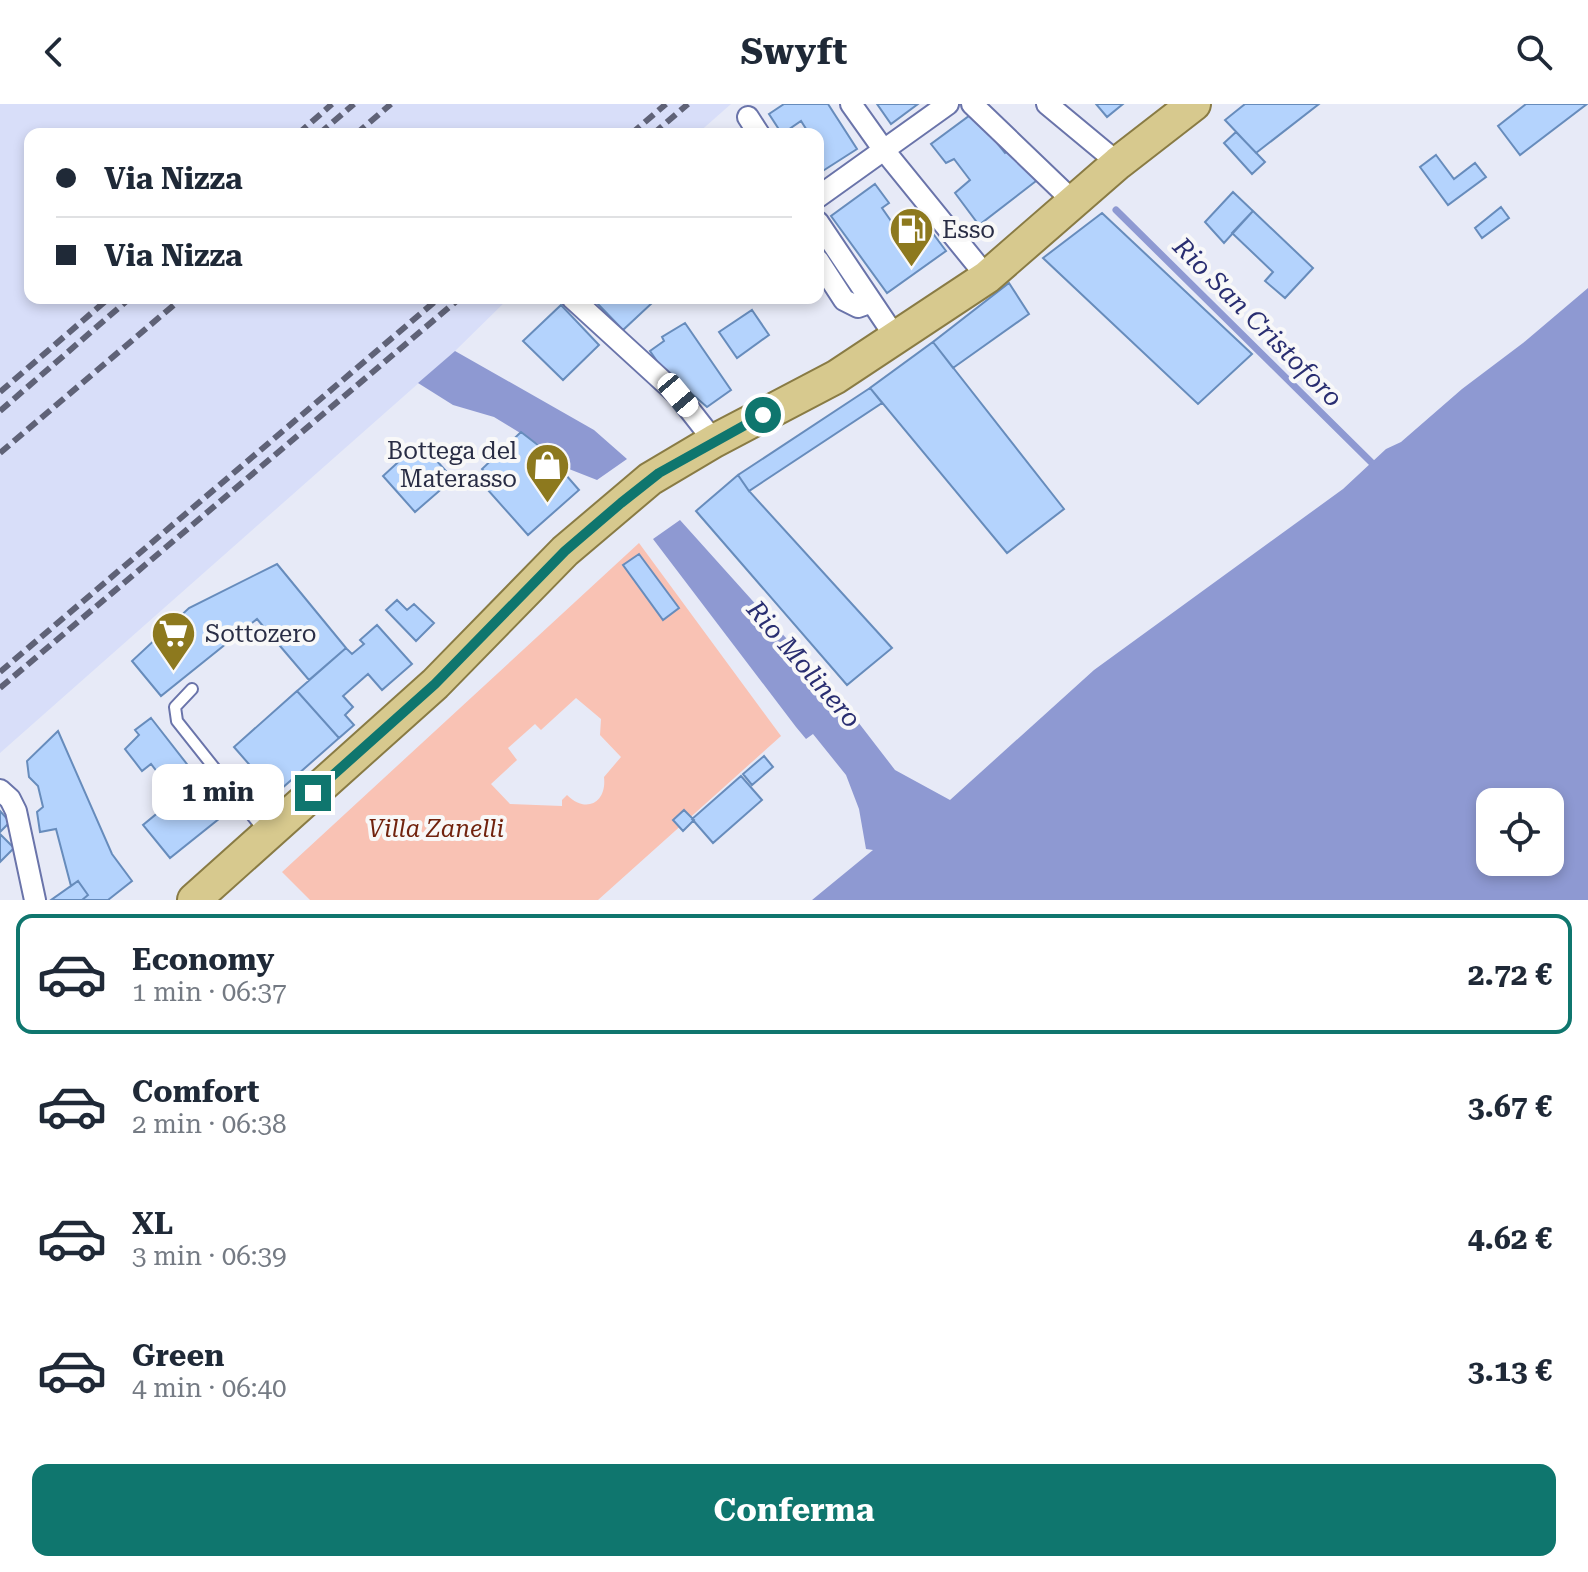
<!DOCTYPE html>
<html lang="it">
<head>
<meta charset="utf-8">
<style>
	:root { --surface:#fff; --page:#f6f6f7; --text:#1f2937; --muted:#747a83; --line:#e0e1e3; --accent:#0f766e }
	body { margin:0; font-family:"Roboto Serif",serif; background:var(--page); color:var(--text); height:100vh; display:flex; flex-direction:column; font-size:30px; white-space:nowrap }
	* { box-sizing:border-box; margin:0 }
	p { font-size:26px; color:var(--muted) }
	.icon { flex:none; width:44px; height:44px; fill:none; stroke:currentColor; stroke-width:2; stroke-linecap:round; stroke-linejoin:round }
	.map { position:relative; height:796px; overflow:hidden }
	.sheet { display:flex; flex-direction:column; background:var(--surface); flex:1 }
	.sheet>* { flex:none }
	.top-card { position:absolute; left:24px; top:24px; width:800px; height:176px; border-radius:16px; box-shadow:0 4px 12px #0003; display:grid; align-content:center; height:176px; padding:0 32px; background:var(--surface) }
	.controls { position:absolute; left:1476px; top:684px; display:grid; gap:16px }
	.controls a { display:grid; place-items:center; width:88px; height:88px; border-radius:16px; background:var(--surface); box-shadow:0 4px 12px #0003; font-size:40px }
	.end { position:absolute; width:36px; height:36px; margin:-18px; border:10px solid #0f766e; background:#fff; box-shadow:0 0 0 4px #fff }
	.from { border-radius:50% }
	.bubble { position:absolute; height:56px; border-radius:16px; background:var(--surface); box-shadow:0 4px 12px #0003; font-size:26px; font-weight:700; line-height:56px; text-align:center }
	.car { position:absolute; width:24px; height:48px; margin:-24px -12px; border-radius:10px; box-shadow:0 0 6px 2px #0007; background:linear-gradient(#fff 24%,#345 0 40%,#fff 0 76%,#345 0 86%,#fff 0) }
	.top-card b { display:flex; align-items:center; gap:28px; height:76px; font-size:30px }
	.top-card b+b { border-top:2px solid var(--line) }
	.top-card i { width:20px; height:20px; background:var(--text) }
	ul { padding:14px 0 0; list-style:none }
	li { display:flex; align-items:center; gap:24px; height:120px; margin:0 16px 12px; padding:0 16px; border:4px solid transparent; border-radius:16px }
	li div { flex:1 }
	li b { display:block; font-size:30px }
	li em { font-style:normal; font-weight:700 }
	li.selected { border-color:var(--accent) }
	li>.icon { width:72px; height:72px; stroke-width:1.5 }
	.cta { display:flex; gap:16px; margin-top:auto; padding:16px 32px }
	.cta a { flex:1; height:92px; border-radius:16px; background:var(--accent); color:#fff; font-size:32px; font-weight:700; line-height:92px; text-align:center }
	header { display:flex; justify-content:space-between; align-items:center; height:104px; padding:0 32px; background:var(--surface); font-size:36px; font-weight:700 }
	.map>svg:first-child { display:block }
	.built { fill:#d8def9 }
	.green { fill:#f9c2b4; fill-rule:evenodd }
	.water { fill:#8e99d2; fill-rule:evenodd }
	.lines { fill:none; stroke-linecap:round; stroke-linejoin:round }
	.stream { stroke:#8e99d2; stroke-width:7 }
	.building { fill:#b4d3fd; stroke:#678cbc; stroke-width:2 }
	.lane-casing { stroke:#6a74aa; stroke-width:14 }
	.street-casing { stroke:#6a74aa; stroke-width:24 }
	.primary-casing { stroke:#897b44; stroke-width:36 }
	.lane { stroke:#fff; stroke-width:10 }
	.street { stroke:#fff; stroke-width:20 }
	.primary { stroke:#d7c98e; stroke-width:32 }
	.rail { stroke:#5f6277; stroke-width:6; stroke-dasharray:12 6; stroke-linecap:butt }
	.route { stroke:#0f766e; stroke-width:10 }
	.labels { text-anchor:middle; stroke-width:8; stroke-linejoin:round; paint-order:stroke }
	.poi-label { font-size:24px; fill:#292d45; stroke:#f8f8f8; text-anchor:start }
	.park-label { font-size:24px; font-style:italic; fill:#71230e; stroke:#f8f8f8 }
	.water-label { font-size:26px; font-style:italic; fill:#292e71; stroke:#f8f8f8 }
</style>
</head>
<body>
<header><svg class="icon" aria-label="back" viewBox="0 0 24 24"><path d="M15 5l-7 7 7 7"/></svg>Swyft<svg class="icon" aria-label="search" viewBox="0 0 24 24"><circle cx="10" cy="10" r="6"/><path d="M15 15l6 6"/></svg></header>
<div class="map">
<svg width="1588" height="796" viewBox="0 0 1588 796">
	<rect width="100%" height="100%" fill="#e7eaf7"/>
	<path class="built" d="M0 0H731L697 30H30V194H509L455 247 0 649Z"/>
	<path class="green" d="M639 439 781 632 598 796H310L282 768ZM576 594 601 615 600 631 621 653 604 673C607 699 586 710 567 691L562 696V702L510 700 491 680 517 656 508 644 535 620 541 626Z"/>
	<path class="water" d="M1588 184V796H812L873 746 866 745 859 705 846 671 813 630 806 635 796 623 653 435 680 416 838 592 895 666 950 696 1094 566 1343 385 1386 345 1401 338 1462 285 1523 239ZM1550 698V758H1490V698Z
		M455 247 594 326 627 355 597 376 569 365 543 343 494 313 453 301 418 279Z"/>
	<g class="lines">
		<path class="stream" d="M1116 106 1371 358"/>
	</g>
	<path class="building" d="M784 0H828L857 45 818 70V30H805L808 28 801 17 782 30 769 10Z
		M877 0H918L891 20Z
		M1096 0H1123L1107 13Z
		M1245 0H1319L1256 49 1225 16Z
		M1526 0H1587L1520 51 1498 22Z
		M973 9 1005 49 1012 45 1040 74 979 121 955 89 970 76 954 55 946 59 931 40Z
		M1236 28 1265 58 1252 70 1224 39Z
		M1436 51 1454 75 1475 59 1486 73 1448 101 1420 63Z
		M875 80 889 99 882 104 898 127 919 111 946 147 887 189 831 112Z
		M1233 88 1253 107 1224 139 1205 118Z
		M1501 103 1509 114 1482 134 1475 124Z
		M1253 107 1313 164 1285 194 1265 177 1273 168 1232 129Z
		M1102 109 1252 250 1198 300 1043 154Z
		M1009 179 1029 210 953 264 933 238Z
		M598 194H647L652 199 623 226 595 197Z
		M561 201 599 241 563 276 523 237Z
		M752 206 769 231 737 254 719 228Z
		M685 219 731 286 707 303 661 263 650 247 664 237 662 233Z
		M933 238 1064 405 1007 449 870 284Z
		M870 284 882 299 749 387 738 371Z
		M521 328 569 365 565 370 579 386 528 431 487 385 493 378 482 365Z
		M420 338 453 375 415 408 383 372Z
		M738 371 749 387 892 544 847 581 696 407Z
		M639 450 679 504 663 516 623 461Z
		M277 460 346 544 309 576 257 515 161 592 132 557 189 504Z
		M397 496 407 506 414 500 434 519 416 537 386 506Z
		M377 521 412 560 382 586 368 570 343 592 353 603 345 611 354 621 339 634 297 587 346 544 352 550 364 540 360 536Z
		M297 587 339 634 264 700 249 684 261 674 234 643Z
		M151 614 190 664 168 682 151 660 142 667 125 645 139 631 135 626Z
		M58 627 112 750 132 777 108 796H82L88 791 78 777 71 782 56 725 40 728 37 708 43 703 38 682 29 673 27 657Z
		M764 652 773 663 752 681 743 670Z
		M741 672 762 696 713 739 692 715Z
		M193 680 220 714 170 754 143 721Z
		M684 706 694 716 683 727 673 716Z
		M0 707 10 718 0 728Z
		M0 730 14 744 0 758Z
		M78 777 88 791 82 796H51Z"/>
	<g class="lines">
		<defs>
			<path id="lane" d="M192 585 175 603 177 617 266 729"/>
			<path id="street" d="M851 0 883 45 987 173
				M972 0 1074 98
				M1047 0 1118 59
				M748 13 759 30
				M818 93 948 0
				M818 118 896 234
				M818 156 844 196 858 203 872 198
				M572 194 678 291 714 337
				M0 686 10 695 16 707 35 796"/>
			<path id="primary" d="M194 796 435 580 565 447 650 375 714 337 836 273 987 173 1118 59 1194 0"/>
		</defs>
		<use href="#lane" class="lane-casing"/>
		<use href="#street" class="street-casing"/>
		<use href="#primary" class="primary-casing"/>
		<use href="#lane" class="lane"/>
		<use href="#street" class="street"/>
		<use href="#primary" class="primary"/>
		<path class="rail" d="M298 30 332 0
			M319 30 354 0
			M356 30 391 0
			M631 30 666 0
			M653 30 688 0
			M0 288 109 194
			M0 307 130 194
			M0 349 182 194
			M0 568 439 194
			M0 584 460 194"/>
	</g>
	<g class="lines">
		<path class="route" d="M313 689 435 580 565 447 621 399 659 369 763 311"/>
	</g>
	<defs>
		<symbol id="fuel-pin" viewBox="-11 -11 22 30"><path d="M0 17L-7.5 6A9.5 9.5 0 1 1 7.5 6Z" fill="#8d791e" stroke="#f8f8f8"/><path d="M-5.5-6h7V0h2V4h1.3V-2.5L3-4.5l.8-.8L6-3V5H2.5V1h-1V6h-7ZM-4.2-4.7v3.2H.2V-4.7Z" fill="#fff"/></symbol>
		<symbol id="shop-pin" viewBox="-11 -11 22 30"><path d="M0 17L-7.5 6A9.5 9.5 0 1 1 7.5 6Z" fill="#8d791e" stroke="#f8f8f8"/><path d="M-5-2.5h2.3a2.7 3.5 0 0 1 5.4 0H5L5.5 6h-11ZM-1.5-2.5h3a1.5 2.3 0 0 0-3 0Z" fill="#fff"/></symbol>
		<symbol id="supermarket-pin" viewBox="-11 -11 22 30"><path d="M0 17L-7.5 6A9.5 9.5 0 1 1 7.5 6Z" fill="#8d791e" stroke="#f8f8f8"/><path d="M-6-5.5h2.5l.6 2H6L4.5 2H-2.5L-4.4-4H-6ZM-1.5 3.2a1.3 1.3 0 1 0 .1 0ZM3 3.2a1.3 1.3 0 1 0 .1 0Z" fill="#fff"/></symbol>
	</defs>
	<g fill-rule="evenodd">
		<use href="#fuel-pin" x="886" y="100" width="51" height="69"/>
		<use href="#shop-pin" x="522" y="336" width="51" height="69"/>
		<use href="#supermarket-pin" x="148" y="504" width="51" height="69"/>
	</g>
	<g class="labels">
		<g class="poi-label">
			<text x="942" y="134">Esso</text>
			<text x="517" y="355" text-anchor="end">Bottega del<tspan x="517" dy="28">Materasso</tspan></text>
			<text x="205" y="538">Sottozero</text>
		</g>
		<g class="park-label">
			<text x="436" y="733">Villa Zanelli</text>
		</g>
		<g class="water-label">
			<text transform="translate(1258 218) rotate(45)" y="9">Rio San Cristoforo</text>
			<text transform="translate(804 560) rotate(49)" y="9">Rio Molinero</text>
		</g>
	</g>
</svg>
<div class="controls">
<a><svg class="icon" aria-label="locate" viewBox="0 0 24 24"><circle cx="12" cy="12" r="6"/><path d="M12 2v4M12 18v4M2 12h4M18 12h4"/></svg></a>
</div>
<i class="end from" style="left:763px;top:311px"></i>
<i class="end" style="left:313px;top:689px"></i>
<div class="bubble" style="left:152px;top:660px;width:132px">1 min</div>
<i class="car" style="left:678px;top:291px;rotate:140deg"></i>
<div class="top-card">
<b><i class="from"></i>Via Nizza</b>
<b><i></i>Via Nizza</b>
</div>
</div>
<section class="sheet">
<ul>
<li class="selected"><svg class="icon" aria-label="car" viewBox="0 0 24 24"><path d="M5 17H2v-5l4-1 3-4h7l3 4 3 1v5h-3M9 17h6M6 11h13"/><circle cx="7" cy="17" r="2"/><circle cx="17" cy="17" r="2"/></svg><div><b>Economy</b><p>1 min · 06:37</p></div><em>2.72 €</em></li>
<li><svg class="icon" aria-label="car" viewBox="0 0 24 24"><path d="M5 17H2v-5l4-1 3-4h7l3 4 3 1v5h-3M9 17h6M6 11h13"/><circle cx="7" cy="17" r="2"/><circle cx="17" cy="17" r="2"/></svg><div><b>Comfort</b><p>2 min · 06:38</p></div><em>3.67 €</em></li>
<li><svg class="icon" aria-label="car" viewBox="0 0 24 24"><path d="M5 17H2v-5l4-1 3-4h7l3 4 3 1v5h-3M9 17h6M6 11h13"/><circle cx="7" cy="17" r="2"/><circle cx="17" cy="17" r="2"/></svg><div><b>XL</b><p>3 min · 06:39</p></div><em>4.62 €</em></li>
<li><svg class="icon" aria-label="car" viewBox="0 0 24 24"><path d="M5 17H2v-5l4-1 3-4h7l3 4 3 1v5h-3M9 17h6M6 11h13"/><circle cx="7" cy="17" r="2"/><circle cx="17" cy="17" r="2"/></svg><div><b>Green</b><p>4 min · 06:40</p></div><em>3.13 €</em></li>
</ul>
<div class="cta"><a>Conferma</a></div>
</section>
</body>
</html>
